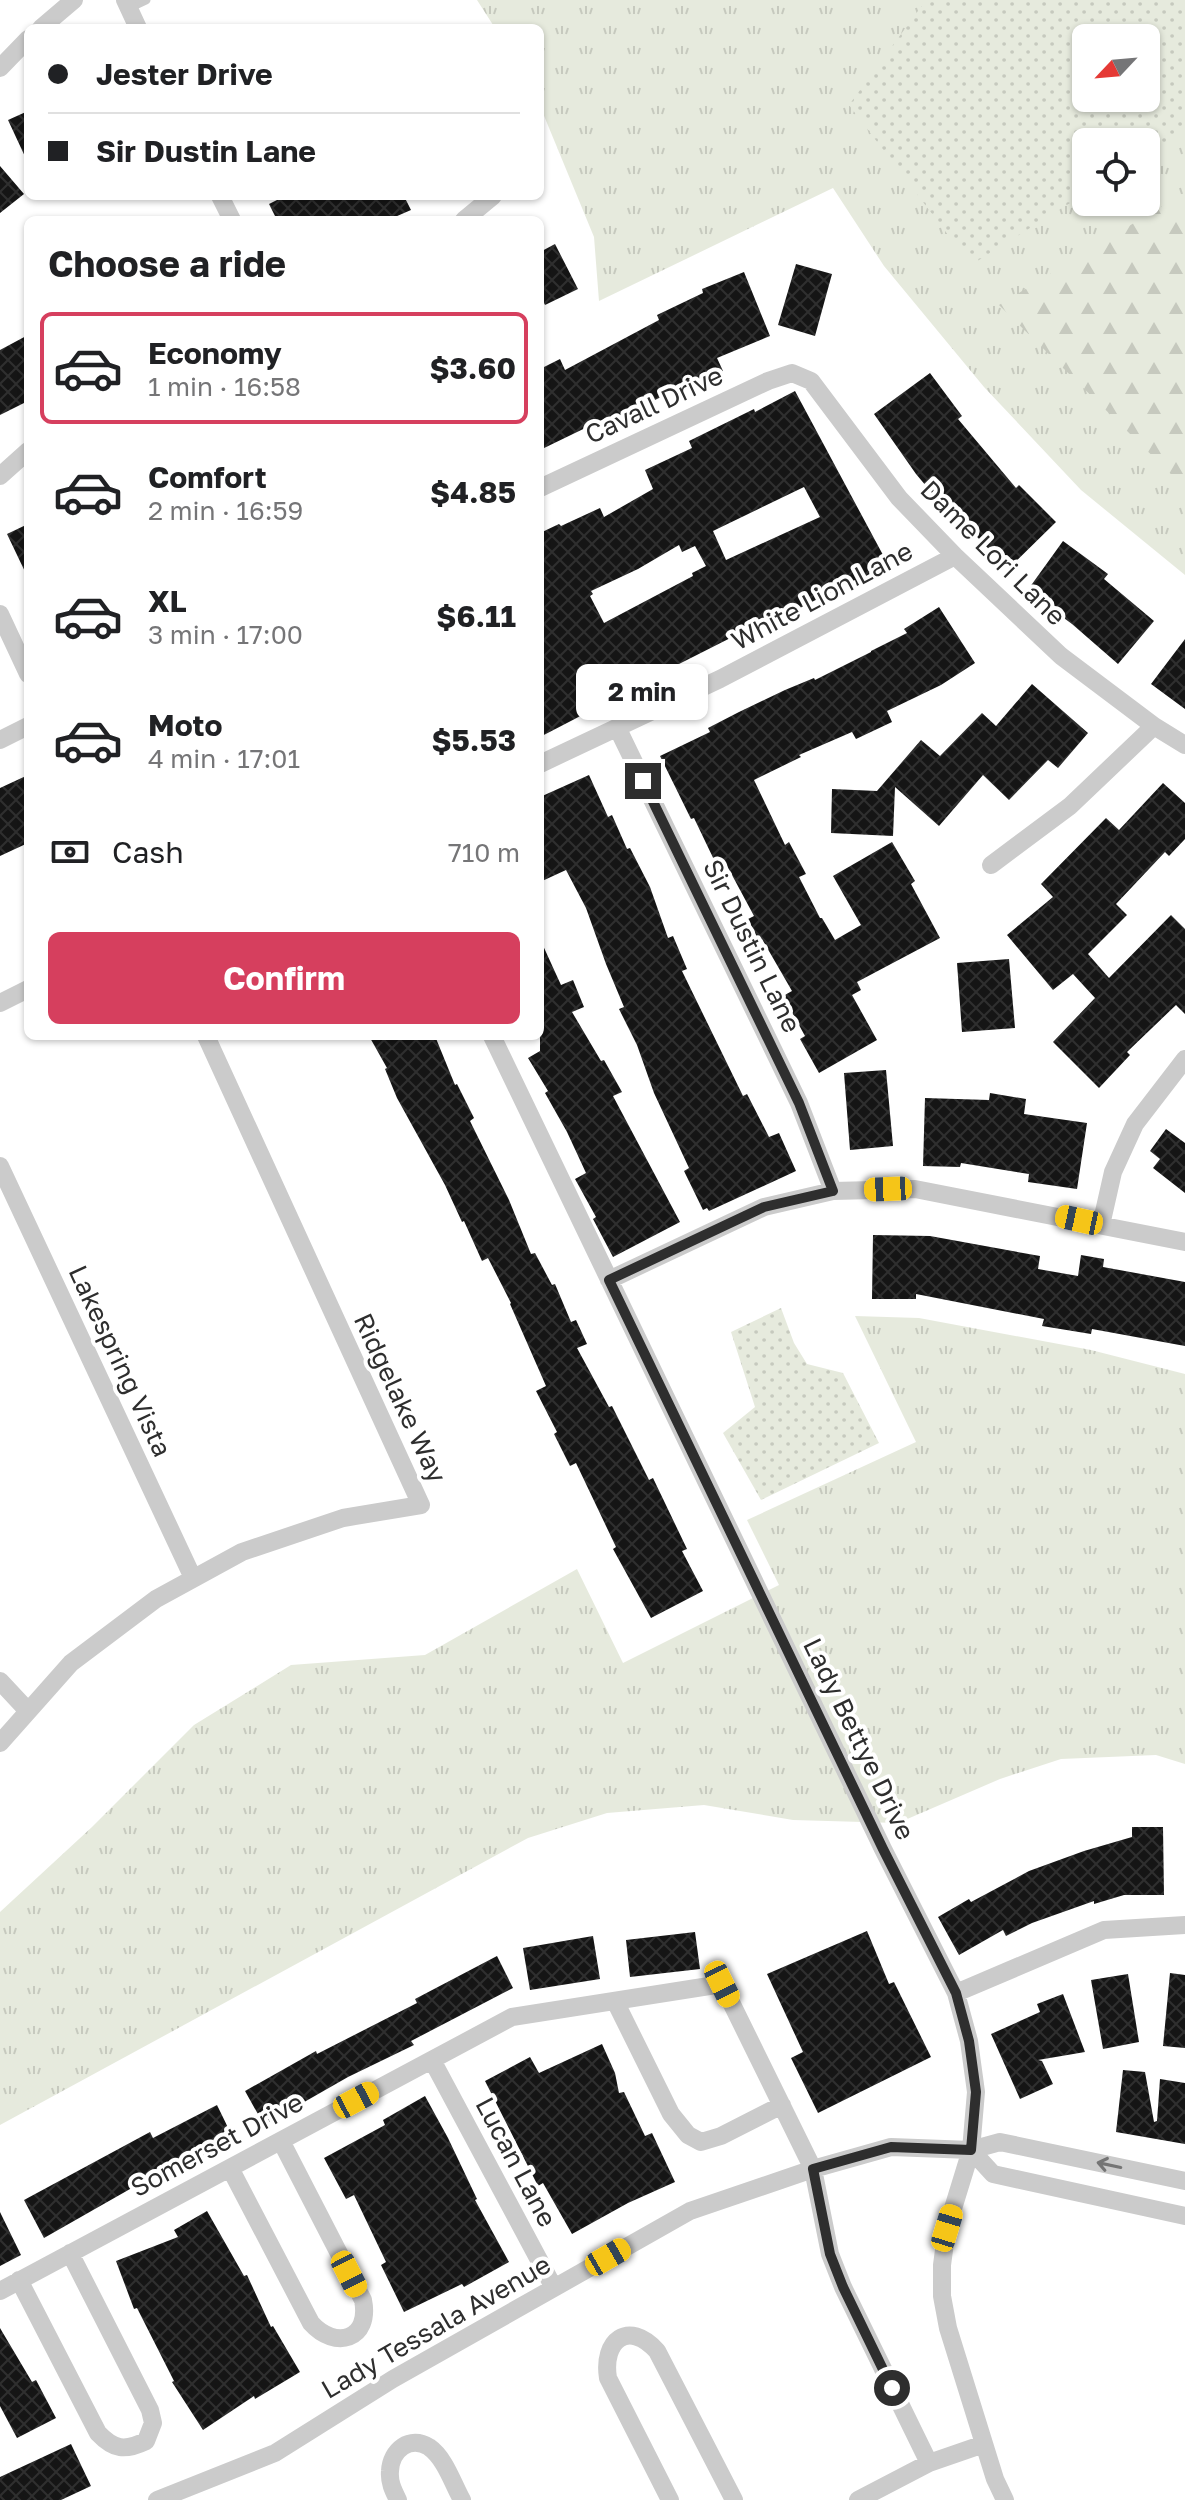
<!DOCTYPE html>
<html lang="en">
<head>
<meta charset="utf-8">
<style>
	:root { --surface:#fff; --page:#f2f2f2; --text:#202124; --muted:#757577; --line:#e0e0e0; --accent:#d63f5e }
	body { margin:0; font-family:"Golos Text",sans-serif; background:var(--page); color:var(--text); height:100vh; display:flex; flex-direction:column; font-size:30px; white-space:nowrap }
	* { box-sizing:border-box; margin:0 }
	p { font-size:26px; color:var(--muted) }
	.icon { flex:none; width:44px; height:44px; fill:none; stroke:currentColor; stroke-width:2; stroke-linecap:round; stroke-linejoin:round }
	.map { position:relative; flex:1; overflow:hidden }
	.details { position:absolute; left:24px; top:216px; width:520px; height:824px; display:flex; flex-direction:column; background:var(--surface); border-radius:12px; box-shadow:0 2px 6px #0004 }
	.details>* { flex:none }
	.hud { position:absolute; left:24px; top:24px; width:520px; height:176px; border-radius:12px; box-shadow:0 2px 6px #0004; display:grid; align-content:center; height:176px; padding:0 24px; background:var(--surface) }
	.needle { width:52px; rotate:244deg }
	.buttons { position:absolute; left:1072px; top:24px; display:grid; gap:16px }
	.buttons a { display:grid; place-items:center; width:88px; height:88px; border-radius:12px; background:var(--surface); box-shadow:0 2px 6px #0004; font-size:40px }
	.end { position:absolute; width:36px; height:36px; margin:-18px; border:10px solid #2e2e2e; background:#fff; box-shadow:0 0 0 4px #fff }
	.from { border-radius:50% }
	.bubble { position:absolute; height:56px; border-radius:12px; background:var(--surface); box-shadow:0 2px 6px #0004; font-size:26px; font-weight:700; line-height:56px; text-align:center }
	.car { position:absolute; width:24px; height:48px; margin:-24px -12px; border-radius:10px; box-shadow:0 0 6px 2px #0007; background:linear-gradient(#f5c518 24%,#345 0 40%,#f5c518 0 76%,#345 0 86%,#f5c518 0) }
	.hud b { display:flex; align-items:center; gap:28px; height:76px; font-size:30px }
	.hud b+b { border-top:2px solid var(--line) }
	.hud i { width:20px; height:20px; background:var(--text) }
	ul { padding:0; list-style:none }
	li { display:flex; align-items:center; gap:24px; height:112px; margin:0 16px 12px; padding:0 8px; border:4px solid transparent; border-radius:12px }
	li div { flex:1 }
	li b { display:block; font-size:30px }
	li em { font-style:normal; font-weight:700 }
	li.current { border-color:var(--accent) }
	li>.icon { width:72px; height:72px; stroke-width:1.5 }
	h2 { padding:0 24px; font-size:36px; line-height:96px }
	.pay { display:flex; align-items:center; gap:20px; height:88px; padding:0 24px; font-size:30px }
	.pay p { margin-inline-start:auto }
	.primary-button { display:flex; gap:16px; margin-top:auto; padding:16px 24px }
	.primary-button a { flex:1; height:92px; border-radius:12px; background:var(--accent); color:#fff; font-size:32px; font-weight:700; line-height:92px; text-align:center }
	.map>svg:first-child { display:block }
	.grass { fill:url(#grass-tufts); fill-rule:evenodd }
	.forest { fill:url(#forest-firs) }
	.park { fill:url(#park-dots); fill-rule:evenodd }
	.building { fill:url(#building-cross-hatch); fill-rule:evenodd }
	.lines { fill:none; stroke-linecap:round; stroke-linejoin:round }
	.lane { stroke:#cbcbcb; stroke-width:9 }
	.street { stroke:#cbcbcb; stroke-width:18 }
	.oneway { stroke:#757575 }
	.route { stroke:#2e2e2e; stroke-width:10 }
	.labels { text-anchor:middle; stroke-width:8; stroke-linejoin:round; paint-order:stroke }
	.street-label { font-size:26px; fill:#2e2e2e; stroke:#fff }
</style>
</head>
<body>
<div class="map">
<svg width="1185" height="2500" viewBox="0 0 1185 2500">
	<defs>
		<pattern id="grass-tufts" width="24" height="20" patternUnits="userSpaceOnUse" patternTransform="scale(2)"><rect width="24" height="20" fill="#e6eadd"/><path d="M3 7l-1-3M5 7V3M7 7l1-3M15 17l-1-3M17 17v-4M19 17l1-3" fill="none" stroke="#c6c9be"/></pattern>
		<pattern id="forest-firs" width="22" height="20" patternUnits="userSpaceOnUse" patternTransform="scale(2)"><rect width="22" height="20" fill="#e6eadd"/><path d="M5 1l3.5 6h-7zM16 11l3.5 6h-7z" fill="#c6c9be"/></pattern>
		<pattern id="park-dots" width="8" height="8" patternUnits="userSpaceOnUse" patternTransform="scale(2)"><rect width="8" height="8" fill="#e6eadd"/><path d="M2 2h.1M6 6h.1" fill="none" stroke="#c6c9be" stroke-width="1.8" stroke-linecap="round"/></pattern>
		<pattern id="building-cross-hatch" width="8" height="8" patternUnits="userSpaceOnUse" patternTransform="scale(2)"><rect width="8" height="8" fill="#151515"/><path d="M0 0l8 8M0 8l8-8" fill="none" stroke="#2f2f2f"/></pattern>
	</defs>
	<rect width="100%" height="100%" fill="#fff"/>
	<path class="grass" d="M477 0H1185V575L1081 490 984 387 884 266 833 188 599 301 594 237 540 106V28H495ZM1086 38H1146V98H1086ZM1086 142H1146V202H1086Z
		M855 1316 919 1318 1091 1350 1185 1374V1764L1156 1755 1061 1759 1000 1779 898 1823 793 1820 704 1805 607 1813 528 1838 0 2125V1912L92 1827 194 1725 291 1665 425 1655 577 1569 623 1663 779 1585 747 1520 916 1442Z"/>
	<path class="forest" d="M1185 192V488L999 305Z"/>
	<path class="park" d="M926 0H1185V130L1146 155V142H1086V193L971 265 849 105ZM1086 38H1146V98H1086Z
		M781 1308 794 1343 807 1364 843 1373 879 1443 761 1500 723 1433 755 1407 731 1332Z"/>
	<path class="building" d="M28 111V163L8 120Z
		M0 166 24 194 0 213Z
		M285 196H404L411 210 388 220H277L269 204Z
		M555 244 578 289 545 305 540 295V252Z
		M796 264 832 274 815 336 778 325Z
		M744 272 770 336 717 358 723 371 691 387 689 383 651 402 650 400 610 421 608 417 540 450V369L560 359 565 370 659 320 657 315 703 293 702 289Z
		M28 335V401L0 415V350Z
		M930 373 962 416 958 419 1016 488 1019 485 1056 522 1008 569 956 515 953 518 916 474 874 414Z
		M795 391 890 568 857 586 855 580 796 610 799 618 771 630 766 620 679 664 684 673 651 691 646 682 540 737V533L559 524 561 526 600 508 604 517 653 489 645 470 692 448 689 441 754 409 755 412ZM804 487 820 517 726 560 713 531ZM679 545 682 552 695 546 706 566 692 573 693 576 604 623 590 596 593 594 591 591 638 569Z
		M28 524V578L7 534Z
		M1063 541 1108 574 1104 579 1154 621 1118 664 1072 624 1027 591Z
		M939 607 975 663 941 685 887 711 892 722 856 739 852 732 799 755 801 757 754 780 785 845 789 842 806 874 799 877 820 918H822L835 940 861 925 833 876 892 842 915 881 911 884 940 938 857 982 861 990 852 995 877 1040 819 1073 800 1039 805 1036 783 996 792 991 762 939 759 941 748 919 754 916 725 862 717 866 694 818 691 819 660 756 710 732 708 728 739 712 785 690 814 678 815 680 871 652V651L907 633 904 629Z
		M1185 639V709L1151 684Z
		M1032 684 1088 733 1058 768 1048 760 1009 800 983 775 939 826 895 787 893 836 831 833 832 789 877 791 921 740 940 756 982 713 996 726Z
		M28 775V843L0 856V788Z
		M589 775 608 817 612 815 627 849 630 848 650 887 668 938 673 936 687 969 682 971 743 1096 747 1094 769 1137 779 1133 796 1171 709 1211 707 1208 703 1210 684 1171 689 1168 654 1093 637 1045 619 1009 624 1007 606 964 586 908 566 870 540 882V797Z
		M1163 783 1185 803V839L1169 856 1165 852 1116 904 1127 915 1088 954 1109 978 1171 915 1185 929V1014L1176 1005 1127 1052 1130 1055 1099 1088 1053 1042 1095 998 1073 974 1053 990 1007 935 1053 897 1041 884 1106 818 1119 830Z
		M540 939 561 985 573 980 584 1007 572 1012 601 1061 604 1060 622 1092 613 1096 680 1222 613 1257 593 1219 596 1217 575 1179 586 1173 567 1132 545 1093 548 1091 528 1058 540 1051Z
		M1009 959 1015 1028 962 1032 957 963Z
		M369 1036H435L455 1085 457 1084 474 1118 470 1121 509 1200 531 1254 535 1253 552 1285 555 1284 571 1322 576 1320 587 1344 577 1348 609 1407 612 1406 649 1480 653 1478 687 1549 682 1551 703 1591 651 1618 613 1549 616 1547 576 1463 570 1466 554 1434 557 1432 536 1391 546 1386 510 1304 511 1303 488 1258 482 1261 464 1221 462 1222 445 1185 397 1098 385 1069 387 1068Z
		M886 1070 893 1146 850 1150 844 1073Z
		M990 1093 1026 1099 1024 1114 1087 1123 1077 1189 1028 1182 1029 1174 961 1163 960 1167 923 1166 925 1098 989 1100Z
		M1166 1129 1185 1143V1193L1153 1168 1160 1159 1150 1151Z
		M873 1235 930 1236 1040 1256 1038 1269 1078 1276 1081 1255 1104 1259 1103 1267 1185 1282V1346L1092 1329 1091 1334 1042 1326 1044 1319 916 1294V1299H872Z
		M1132 1827H1163L1164 1895H1124L1094 1904V1901L1032 1923 1006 1936 1003 1930 959 1955 938 1917 969 1899 971 1902 1029 1871 1084 1851 1132 1837Z
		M867 1931 889 1984 894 1982 931 2057 818 2113 791 2058 803 2052 767 1974Z
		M695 1932 700 1969 630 1977 626 1940Z
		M593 1936 600 1979 530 1990 523 1948Z
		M497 1956 513 1988 411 2041 414 2045 348 2077 264 2125 245 2091 316 2051 317 2054 417 2003 415 1999Z
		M1170 1973 1185 1975V2048L1163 2046Z
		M1128 1974 1139 2042 1103 2049 1091 1980Z
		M1063 1994 1085 2052 1038 2060 1042 2061 1053 2084 1020 2099 991 2034 1040 2012 1037 2004Z
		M602 2044 615 2073 619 2093 624 2092 645 2136 652 2133 675 2182 628 2203 572 2234 543 2183 538 2186 485 2081 530 2057 539 2073Z
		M1123 2070 1145 2072 1154 2122 1157 2121 1160 2079 1185 2083V2144L1116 2132Z
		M425 2096 448 2138 477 2199 475 2200 509 2262 464 2287 462 2284 404 2312 381 2265 386 2262 354 2195 346 2199 324 2158 385 2125 383 2120Z
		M217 2105 235 2142 186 2168 181 2160 44 2238 24 2200 150 2132 153 2138Z
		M207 2211 244 2276 247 2275 271 2327 273 2326 300 2372 255 2399 254 2396 203 2430 172 2382 174 2381 137 2308 134 2309 116 2261 178 2237 174 2230Z
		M0 2212 21 2255 0 2266Z
		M0 2328 32 2382 36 2380 56 2418 17 2438 0 2406Z
		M71 2444 91 2486 61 2500H0V2477Z"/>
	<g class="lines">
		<path class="lane" d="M129 8 146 0"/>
		<path class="street" d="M125 0 138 28
			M41 28 74 0
			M0 68 28 39
			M220 196 232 220
			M464 220 493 196
			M0 476 28 451
			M540 488 768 381 792 373 811 381 899 498 955 556 1061 656 1154 726 1185 745
			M0 614 28 674
			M617 727 799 1103 833 1191
			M0 740 28 726
			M540 764 720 679 955 556
			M991 865 1070 806 1154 726
			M0 1003 28 989
			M492 1036 883 1849 956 1993 969 2041 976 2092 971 2150 947 2228 942 2265V2296L948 2328 995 2479 1005 2500
			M0 1166 193 1578
			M1101 1225 1113 1172 1135 1124 1185 1059
			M609 1280 764 1207 833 1191 915 1189 1185 1242
			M0 1681 28 1711
			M0 1743 71 1663 156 1599 242 1552 343 1518 421 1505 206 1036
			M956 1993 1104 1930 1185 1925
			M615 2001 671 2114 688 2135 701 2142 721 2136 782 2105
			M432 2060 554 2288
			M230 2168 311 2323C335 2350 371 2340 363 2300L281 2141
			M1185 2181 1000 2142 971 2150 993 2174 1185 2216
			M19 2280 98 2433C114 2450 125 2451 146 2441L153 2423 150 2410 70 2253
			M0 2291 512 2017 722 1984 813 2169 830 2254 843 2287 929 2463
			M157 2500 275 2453 393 2379 690 2211 813 2169 891 2147 971 2150
			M398 2500C393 2490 389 2482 390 2471 391 2450 410 2435 429 2447 445 2458 453 2484 462 2500
			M670 2500 608 2378C602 2341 628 2319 657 2351L734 2500
			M858 2500 929 2463 984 2444"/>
	</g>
	<defs><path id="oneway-shaft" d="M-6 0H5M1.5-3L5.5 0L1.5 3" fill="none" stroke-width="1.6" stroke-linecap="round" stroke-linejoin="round" transform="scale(2)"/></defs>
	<use class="oneway" href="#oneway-shaft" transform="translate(1109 2165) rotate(-168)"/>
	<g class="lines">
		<path class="route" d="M643 781 799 1103 833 1191 764 1207 609 1280 883 1849 956 1993 969 2041 976 2092 971 2150 891 2147 813 2169 830 2254 843 2287 892 2388"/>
	</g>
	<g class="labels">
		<g class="street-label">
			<text transform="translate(654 405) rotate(-25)" y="9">Cavall Drive</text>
			<text transform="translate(993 553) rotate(45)" y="9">Dame Lori Lane</text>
			<text transform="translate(822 596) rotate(-28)" y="9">White Lion Lane</text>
			<text transform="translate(752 946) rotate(64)" y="9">Sir Dustin Lane</text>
			<text transform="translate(120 1361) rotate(65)" y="9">Lakespring Vista</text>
			<text transform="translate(400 1398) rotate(65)" y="9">Ridgelake Way</text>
			<text transform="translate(859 1739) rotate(64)" y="9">Lady Bettye Drive</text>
			<text transform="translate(217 2145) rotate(-28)" y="9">Somerset Drive</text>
			<text transform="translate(516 2162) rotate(62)" y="9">Lucan Lane</text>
			<text transform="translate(436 2327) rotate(-30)" y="9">Lady Tessala Avenue</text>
		</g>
	</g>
</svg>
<div class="buttons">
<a><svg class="needle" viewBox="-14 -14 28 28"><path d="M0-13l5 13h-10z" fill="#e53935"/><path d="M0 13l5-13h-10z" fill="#757577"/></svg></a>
<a><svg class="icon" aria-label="locate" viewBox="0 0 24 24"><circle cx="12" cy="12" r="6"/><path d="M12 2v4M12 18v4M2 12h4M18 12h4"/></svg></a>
</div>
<i class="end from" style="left:892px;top:2388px"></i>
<i class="end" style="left:643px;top:781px"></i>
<div class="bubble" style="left:576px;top:664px;width:132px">2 min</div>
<i class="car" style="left:888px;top:1189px;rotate:268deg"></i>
<i class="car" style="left:1079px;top:1220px;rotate:282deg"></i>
<i class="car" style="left:722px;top:1984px;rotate:154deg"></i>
<i class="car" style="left:356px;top:2100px;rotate:62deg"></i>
<i class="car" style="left:947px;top:2228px;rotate:17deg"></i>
<i class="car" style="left:608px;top:2257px;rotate:60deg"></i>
<i class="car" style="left:349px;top:2274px;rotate:153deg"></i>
<div class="hud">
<b><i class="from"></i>Jester Drive</b>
<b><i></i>Sir Dustin Lane</b>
</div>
<section class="details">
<h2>Choose a ride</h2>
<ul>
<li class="current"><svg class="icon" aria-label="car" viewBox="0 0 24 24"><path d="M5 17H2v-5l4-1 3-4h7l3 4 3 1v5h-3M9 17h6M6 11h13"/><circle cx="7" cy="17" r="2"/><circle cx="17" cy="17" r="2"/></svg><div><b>Economy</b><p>1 min · 16:58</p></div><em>$3.60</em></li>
<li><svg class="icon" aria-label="car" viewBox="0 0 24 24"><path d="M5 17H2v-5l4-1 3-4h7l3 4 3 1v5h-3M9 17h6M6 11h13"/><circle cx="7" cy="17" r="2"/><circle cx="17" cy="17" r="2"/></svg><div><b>Comfort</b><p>2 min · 16:59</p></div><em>$4.85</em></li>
<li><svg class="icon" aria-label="car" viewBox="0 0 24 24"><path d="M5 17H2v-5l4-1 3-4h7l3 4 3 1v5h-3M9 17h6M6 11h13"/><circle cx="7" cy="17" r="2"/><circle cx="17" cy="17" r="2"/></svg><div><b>XL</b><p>3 min · 17:00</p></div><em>$6.11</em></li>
<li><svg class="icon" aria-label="car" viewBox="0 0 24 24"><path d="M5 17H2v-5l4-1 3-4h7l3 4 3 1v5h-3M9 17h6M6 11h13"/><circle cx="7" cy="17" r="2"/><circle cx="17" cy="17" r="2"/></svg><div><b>Moto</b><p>4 min · 17:01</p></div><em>$5.53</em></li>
</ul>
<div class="pay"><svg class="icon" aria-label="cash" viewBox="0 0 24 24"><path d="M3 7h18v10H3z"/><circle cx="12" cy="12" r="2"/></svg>Cash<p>710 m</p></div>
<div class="primary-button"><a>Confirm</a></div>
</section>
</div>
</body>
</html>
